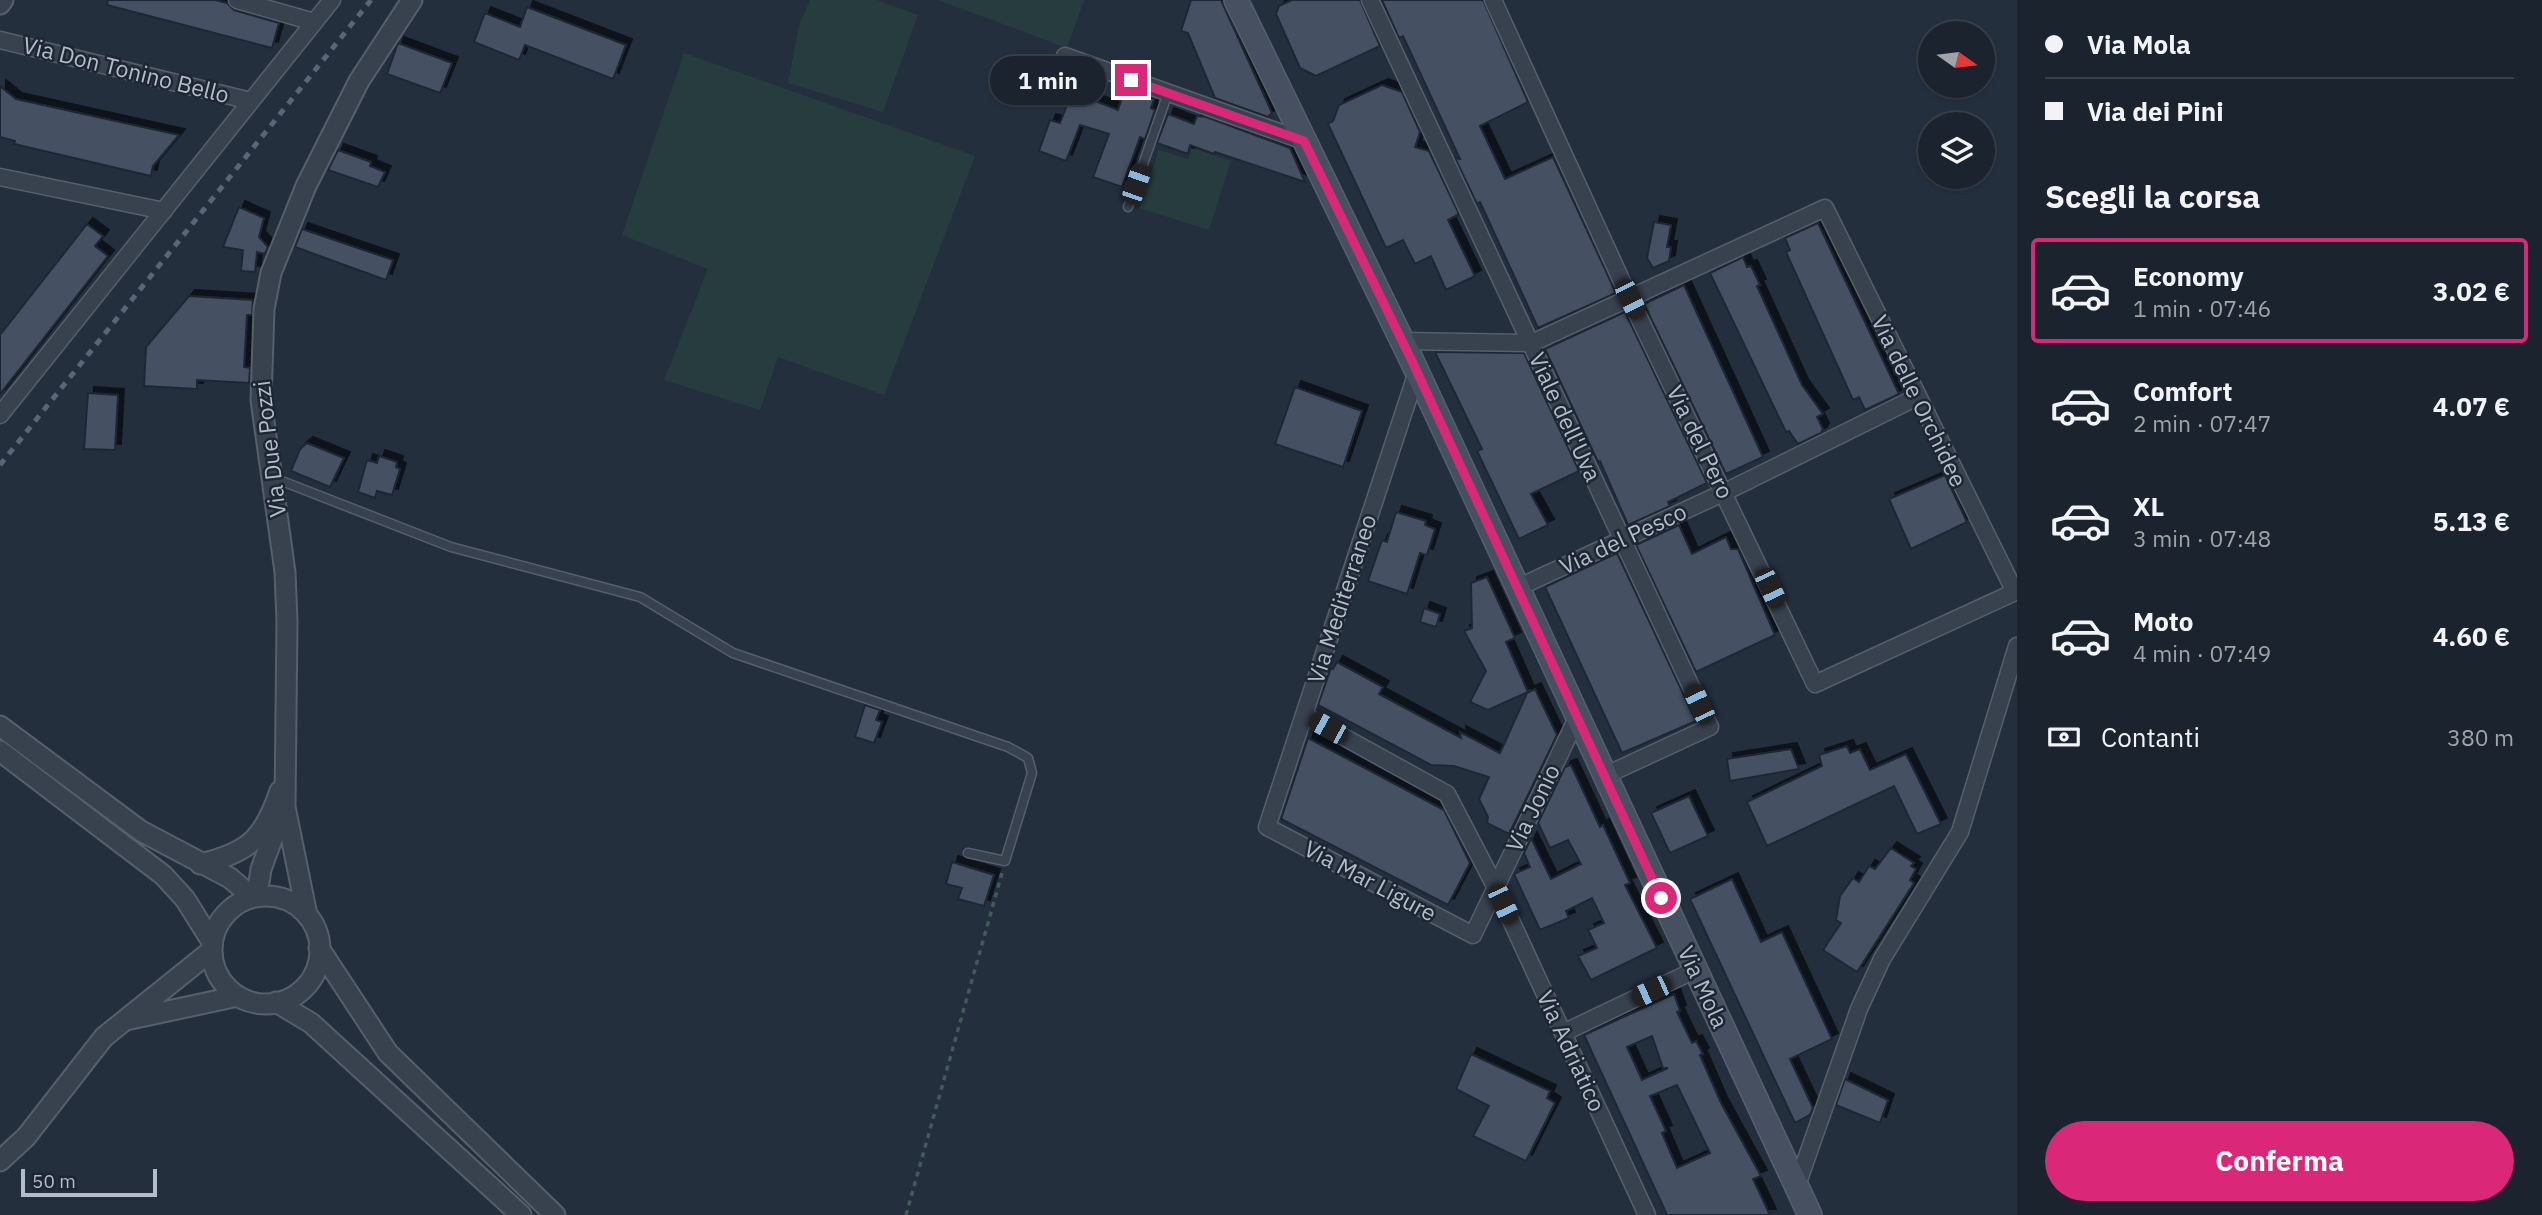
<!DOCTYPE html>
<html lang="it">
<head>
<meta charset="utf-8">
<style>
	:root { --surface:#1b232e; --page:#242b36; --text:#f1f3f6; --muted:#a0a4aa; --line:#39404a; --accent:#db2777 }
	body { margin:0; font-family:"IBM Plex Sans",sans-serif; background:var(--page); color:var(--text); height:100vh; display:flex; flex-direction:column; font-size:26px; white-space:nowrap }
	* { box-sizing:border-box; margin:0 }
	p { font-size:23px; color:var(--muted) }
	.icon { flex:none; width:38px; height:38px; fill:none; stroke:currentColor; stroke-width:2; stroke-linecap:round; stroke-linejoin:round }
	.map { position:relative; flex:1; overflow:hidden }
	.side { display:flex; flex-direction:column; background:var(--surface); width:525px }
	.side>* { flex:none }
	.banner { display:grid; align-content:center; height:154px; padding:0 28px; background:var(--surface) }
	.needle { width:46px; rotate:104deg }
	.controls { position:absolute; left:1918px; top:21px; display:grid; gap:14px }
	.controls a { display:grid; place-items:center; width:77px; height:77px; border-radius:50%; background:var(--surface); box-shadow:0 2px 5px #0004,0 0 0 2px var(--line); font-size:35px }
	.scale { position:absolute; left:21px; bottom:18px; width:136px; box-sizing:border-box; padding-left:7px; border:4px solid #b4bcc9; border-top:0; font-size:19px; line-height:24px; white-space:nowrap; color:#b4bcc9; -webkit-text-stroke:5px #1d2633; paint-order:stroke }
	.end { position:absolute; width:32px; height:32px; margin:-16px; border:9px solid #db2777; background:#fff; box-shadow:0 0 0 4px #fff }
	.from { border-radius:50% }
	.bubble { position:absolute; height:49px; border-radius:24px; background:var(--surface); box-shadow:0 2px 5px #0004,0 0 0 2px var(--line); font-size:23px; font-weight:700; line-height:49px; text-align:center }
	.car { position:absolute; width:21px; height:42px; margin:-21px -10px; border-radius:9px; box-shadow:0 0 5px 2px #0007; background:linear-gradient(#222 24%,#8ab4d8 0 40%,#222 0 76%,#8ab4d8 0 86%,#222 0) }
	.banner b { display:flex; align-items:center; gap:24px; height:66px; font-size:26px }
	.banner b+b { border-top:2px solid var(--line) }
	.banner i { width:18px; height:18px; background:var(--text) }
	ul { padding:0; list-style:none }
	li { display:flex; align-items:center; gap:21px; height:105px; margin:0 14px 10px; padding:0 14px; border:4px solid transparent; border-radius:7px }
	li div { flex:1 }
	li b { display:block; font-size:26px }
	li em { font-style:normal; font-weight:700 }
	li.current { border-color:var(--accent) }
	li>.icon { width:63px; height:63px; stroke-width:1.5 }
	h2 { padding:0 28px; font-size:32px; line-height:84px }
	.pay { display:flex; align-items:center; gap:18px; height:77px; padding:0 28px; font-size:26px }
	.pay p { margin-inline-start:auto }
	.action { display:flex; gap:14px; margin-top:auto; padding:14px 28px }
	.action a { flex:1; height:80px; border-radius:42px; background:var(--accent); color:#fff; font-size:28px; font-weight:700; line-height:80px; text-align:center }
	main { display:flex; flex:1; min-height:0 }
	.map>svg:first-child { display:block }
	.green { fill:#263c3f }
	.building { fill:#455162; stroke:#1f2835; stroke-width:2; fill-rule:evenodd; filter:url(#shadow) }
	.lines { fill:none; stroke-linecap:round; stroke-linejoin:round }
	.service-casing { stroke:#565f6c; stroke-width:11 }
	.minor-casing { stroke:#565f6c; stroke-width:19 }
	.tertiary-casing { stroke:#565f6c; stroke-width:23 }
	.secondary-casing { stroke:#565f6c; stroke-width:26 }
	.path { stroke:#44595c; stroke-width:3.5; stroke-dasharray:5 5; stroke-linecap:butt }
	.service { stroke:#38414e; stroke-width:8 }
	.minor { stroke:#38414e; stroke-width:16 }
	.tertiary { stroke:#38414e; stroke-width:19 }
	.secondary { stroke:#465061; stroke-width:23 }
	.rail { stroke:#5a6575; stroke-width:5; stroke-dasharray:7 7; stroke-linecap:butt }
	.route { stroke:#db2777; stroke-width:9 }
	.labels { text-anchor:middle; stroke-width:5; stroke-linejoin:round; paint-order:stroke }
	.street-label { font-size:23px; fill:#b4bcc9; stroke:#1d2633 }
</style>
</head>
<body>
<main>
<div class="map">
<svg width="2017" height="1215" viewBox="0 0 2017 1215">
	<defs>
		<filter id="shadow"><feDropShadow dx="6" dy="-6" stdDeviation="0" flood-color="#0009"/></filter>
	</defs>
	<rect width="100%" height="100%" fill="#242f3e"/>
	<path class="green" d="M810 0H877L918 15 883 112 788 83 799 25Z
		M938 0H1084L1067 48Z
		M684 53 975 156 884 395 778 357 760 410 664 380 708 269 622 235Z
		M1192 148 1231 161 1209 230 1139 208 1159 150 1188 159Z"/>
	<path class="building" d="M108 0H215L227 3 234 10 279 23 272 48 107 5Z
		M1191 0H1221L1272 113 1268 117 1215 98 1188 33 1181 31Z
		M1292 0H1360L1380 46 1316 76 1300 68 1276 14 1279 6Z
		M1382 0H1483L1528 102 1480 126 1505 179 1553 157 1616 293 1538 328 1480 202 1477 204 1455 158 1460 159 1403 36 1399 38Z
		M527 7 626 45 613 79 525 45 519 60 474 42 485 13 520 27Z
		M398 43 452 63 440 93 387 74Z
		M1382 85 1402 92 1420 132 1415 147 1429 151 1459 214 1448 220 1475 276 1446 290 1431 256 1415 264 1403 240 1386 248 1328 124 1333 121 1339 105Z
		M0 86 16 99 179 135 153 166 151 176 14 144 15 141 0 137Z
		M1125 89 1154 99 1151 108 1155 110 1145 139 1140 137 1122 187 1093 177 1109 134 1080 125 1066 161 1039 151 1050 120 1060 123 1072 92 1118 110Z
		M1168 114 1194 124 1197 116 1206 117 1290 148 1305 182 1215 152 1214 154 1190 145 1188 154 1157 143Z
		M338 150 371 162 370 166 385 172 378 187 328 170Z
		M239 207 264 218 259 237 268 247 265 254 257 252 255 272 241 271 243 250 223 247Z
		M1654 222 1671 225 1667 247H1671L1669 261 1653 268 1647 258Z
		M1818 223 1899 394 1865 410 1859 397 1853 400 1786 252 1790 250 1785 238Z
		M87 224 103 236 95 246 108 256 0 394V335Z
		M302 229 393 260 386 280 295 247Z
		M1743 257 1747 267 1751 266 1760 285 1757 286 1802 385 1823 414 1817 417 1823 429 1821 433 1798 444 1789 431 1786 432 1710 273Z
		M1684 285 1763 457 1726 474 1644 304Z
		M189 296 253 300 252 315H247L244 367 250 368 249 383 197 380V389L144 386 146 347Z
		M1625 312 1707 483 1668 502 1670 506 1628 525 1600 461 1598 462 1545 349Z
		M1435 352 1524 353 1579 471 1531 494 1548 525 1519 539 1477 451 1482 449Z
		M1295 387 1362 411 1343 467 1275 444Z
		M88 393 118 395 115 450 84 449Z
		M307 443 344 458 330 487 291 471 300 449Z
		M379 456 397 462 396 467 400 469 392 495 377 491 375 498 358 492 367 460 377 463Z
		M1945 475 1967 522 1911 549 1889 499Z
		M1396 512 1426 521 1425 525 1435 529 1427 555 1420 553 1407 594 1368 581 1382 540 1387 542Z
		M1679 525 1692 554 1726 537 1731 549H1738L1775 635 1696 672 1636 545Z
		M1617 553 1696 721 1622 753 1545 587Z
		M1487 577 1515 638 1506 642 1528 692 1488 710 1470 702 1486 671 1464 631 1472 628 1471 583Z
		M1424 608 1440 614 1436 627 1420 622Z
		M1337 662 1383 687 1379 694 1461 738 1460 732 1500 753 1527 693 1535 689 1557 735 1509 834 1487 823 1488 817 1479 799 1489 777 1454 766 1431 765 1318 705 1331 668 1333 669Z
		M865 705 880 710 876 720 882 722 874 743 855 737Z
		M1308 738 1444 810 1470 863 1448 905 1281 819Z
		M1847 746 1850 753 1860 749 1870 770 1906 754 1941 824 1917 834 1894 786 1767 846 1747 802 1822 766 1819 755Z
		M1791 749 1799 769 1730 781 1727 759Z
		M1571 765 1600 827 1603 825 1630 883 1625 885 1657 948 1591 980 1578 956 1597 948 1588 930 1604 923 1592 898 1566 911 1569 918 1540 930 1514 874 1530 867 1524 853 1531 838 1551 879 1581 864 1568 840 1550 848 1538 823 1565 767Z
		M1689 796 1708 836 1670 853 1651 813Z
		M1891 848 1914 863 1911 866 1916 869 1910 880 1914 883 1857 972 1823 950 1841 923 1836 920 1840 896 1853 878 1859 882 1869 866 1875 869Z
		M952 862 994 875 984 906 958 899 962 888 946 884Z
		M1732 879 1761 942 1782 932 1832 1039 1790 1059 1813 1108 1810 1115 1795 1123 1690 899Z
		M1674 994 1680 1011 1677 1012 1692 1043 1696 1041 1703 1054 1700 1055 1721 1103 1761 1176 1753 1179 1770 1215H1667L1584 1035ZM1652 1036 1663 1068H1668L1642 1080 1627 1047ZM1677 1085 1710 1153 1677 1168 1662 1133 1666 1131 1650 1096Z
		M1471 1054 1550 1091 1547 1098 1555 1103 1526 1161 1473 1136 1489 1106 1456 1089Z
		M1845 1079 1888 1100 1880 1123 1836 1105Z"/>
	<g class="lines">
		<defs>
			<path id="service" d="M1128 207 1168 93
				M274 478 451 547 640 597 733 653 1008 747 1028 758 1032 773 1005 861 968 853"/>
			<path id="minor" d="M237 0 314 22
				M1370 0 1710 727 1604 776
				M0 40 251 101
				M1065 56 1304 141
				M0 177 164 211
				M1402 341 1532 343 1825 208 2015 592 1815 684 1630 299 1493 0
				M1417 372 1267 827 1473 935 1576 720
				M0 415 332 0
				M1517 588 1725 492 1917 397
				M1304 715 1447 794 1495 886 1647 1215
				M1563 1033 1695 970
				M1797 1185 1859 1009 1882 959 1960 832 2017 646"/>
			<path id="tertiary" d="M0 4 3 0
				M0 726 141 831 230 878 251 896
				M0 751 163 875 185 899 212 942
				M200 864C249 853 264 838 280 791
				M257 895 261 869 280 818
				M212 950a54 54 0 1 1 108 0a54 54 0 1 1-108 0Z
				M307 915 285 807 287 621 285 572 261 400 264 309 271 273 306 186 359 81 412 0
				M319 948 388 1053 555 1215
				M276 1002 311 1023 521 1215
				M126 1020 238 996
				M0 1161 26 1137 104 1037 211 951"/>
			<path id="secondary" d="M1236 0 1412 361 1810 1215"/>
		</defs>
		<use href="#service" class="service-casing"/>
		<use href="#minor" class="minor-casing"/>
		<use href="#tertiary" class="tertiary-casing"/>
		<use href="#secondary" class="secondary-casing"/>
		<path class="path" d="M906 1215 1002 873"/>
		<use href="#service" class="service"/>
		<use href="#minor" class="minor"/>
		<use href="#tertiary" class="tertiary"/>
		<use href="#secondary" class="secondary"/>
		<path class="rail" d="M0 465 371 0"/>
	</g>
	<g class="lines">
		<path class="route" d="M1131 80 1304 141 1412 361 1661 898"/>
	</g>
	<g class="labels">
		<g class="street-label">
			<text transform="translate(126 70) rotate(14)" y="8">Via Don Tonino Bello</text>
			<text transform="translate(1919 401) rotate(64)" y="8">Via delle Orchidee</text>
			<text transform="translate(1565 417) rotate(65)" y="8">Viale dell'Uva</text>
			<text transform="translate(1700 442) rotate(64)" y="8">Via del Pero</text>
			<text transform="translate(270 449) rotate(-97)" y="8">Via Due Pozzi</text>
			<text transform="translate(1623 539) rotate(-25)" y="8">Via del Pesco</text>
			<text transform="translate(1342 599) rotate(-72)" y="8">Via Mediterraneo</text>
			<text transform="translate(1533 808) rotate(-64)" y="8">Via Jonio</text>
			<text transform="translate(1370 881) rotate(28)" y="8">Via Mar Ligure</text>
			<text transform="translate(1703 987) rotate(65)" y="8">Via Mola</text>
			<text transform="translate(1571 1051) rotate(65)" y="8">Via Adriatico</text>
		</g>
	</g>
</svg>
<div class="controls">
<a><svg class="needle" viewBox="-14 -14 28 28"><path d="M0-13l5 13h-10z" fill="#e53935"/><path d="M0 13l5-13h-10z" fill="#a0a4aa"/></svg></a>
<a><svg class="icon" aria-label="layers" viewBox="0 0 24 24"><path d="M12 4l9 5-9 5-9-5zM3 14l9 5 9-5"/></svg></a>
</div>
<div class="scale">50 m</div>
<i class="end from" style="left:1661px;top:898px"></i>
<i class="end" style="left:1131px;top:80px"></i>
<div class="bubble" style="left:990px;top:56px;width:116px">1 min</div>
<i class="car" style="left:1136px;top:184px;rotate:19deg"></i>
<i class="car" style="left:1630px;top:299px;rotate:154deg"></i>
<i class="car" style="left:1770px;top:588px;rotate:155deg"></i>
<i class="car" style="left:1699px;top:704px;rotate:335deg"></i>
<i class="car" style="left:1328px;top:728px;rotate:299deg"></i>
<i class="car" style="left:1503px;top:904px;rotate:155deg"></i>
<i class="car" style="left:1651px;top:991px;rotate:245deg"></i>
</div>
<section class="side">
<div class="banner">
<b><i class="from"></i>Via Mola</b>
<b><i></i>Via dei Pini</b>
</div>
<h2>Scegli la corsa</h2>
<ul>
<li class="current"><svg class="icon" aria-label="car" viewBox="0 0 24 24"><path d="M5 17H2v-5l4-1 3-4h7l3 4 3 1v5h-3M9 17h6M6 11h13"/><circle cx="7" cy="17" r="2"/><circle cx="17" cy="17" r="2"/></svg><div><b>Economy</b><p>1 min · 07:46</p></div><em>3.02 €</em></li>
<li><svg class="icon" aria-label="car" viewBox="0 0 24 24"><path d="M5 17H2v-5l4-1 3-4h7l3 4 3 1v5h-3M9 17h6M6 11h13"/><circle cx="7" cy="17" r="2"/><circle cx="17" cy="17" r="2"/></svg><div><b>Comfort</b><p>2 min · 07:47</p></div><em>4.07 €</em></li>
<li><svg class="icon" aria-label="car" viewBox="0 0 24 24"><path d="M5 17H2v-5l4-1 3-4h7l3 4 3 1v5h-3M9 17h6M6 11h13"/><circle cx="7" cy="17" r="2"/><circle cx="17" cy="17" r="2"/></svg><div><b>XL</b><p>3 min · 07:48</p></div><em>5.13 €</em></li>
<li><svg class="icon" aria-label="car" viewBox="0 0 24 24"><path d="M5 17H2v-5l4-1 3-4h7l3 4 3 1v5h-3M9 17h6M6 11h13"/><circle cx="7" cy="17" r="2"/><circle cx="17" cy="17" r="2"/></svg><div><b>Moto</b><p>4 min · 07:49</p></div><em>4.60 €</em></li>
</ul>
<div class="pay"><svg class="icon" aria-label="cash" viewBox="0 0 24 24"><path d="M3 7h18v10H3z"/><circle cx="12" cy="12" r="2"/></svg>Contanti<p>380 m</p></div>
<div class="action"><a>Conferma</a></div>
</section>
</main>
</body>
</html>
